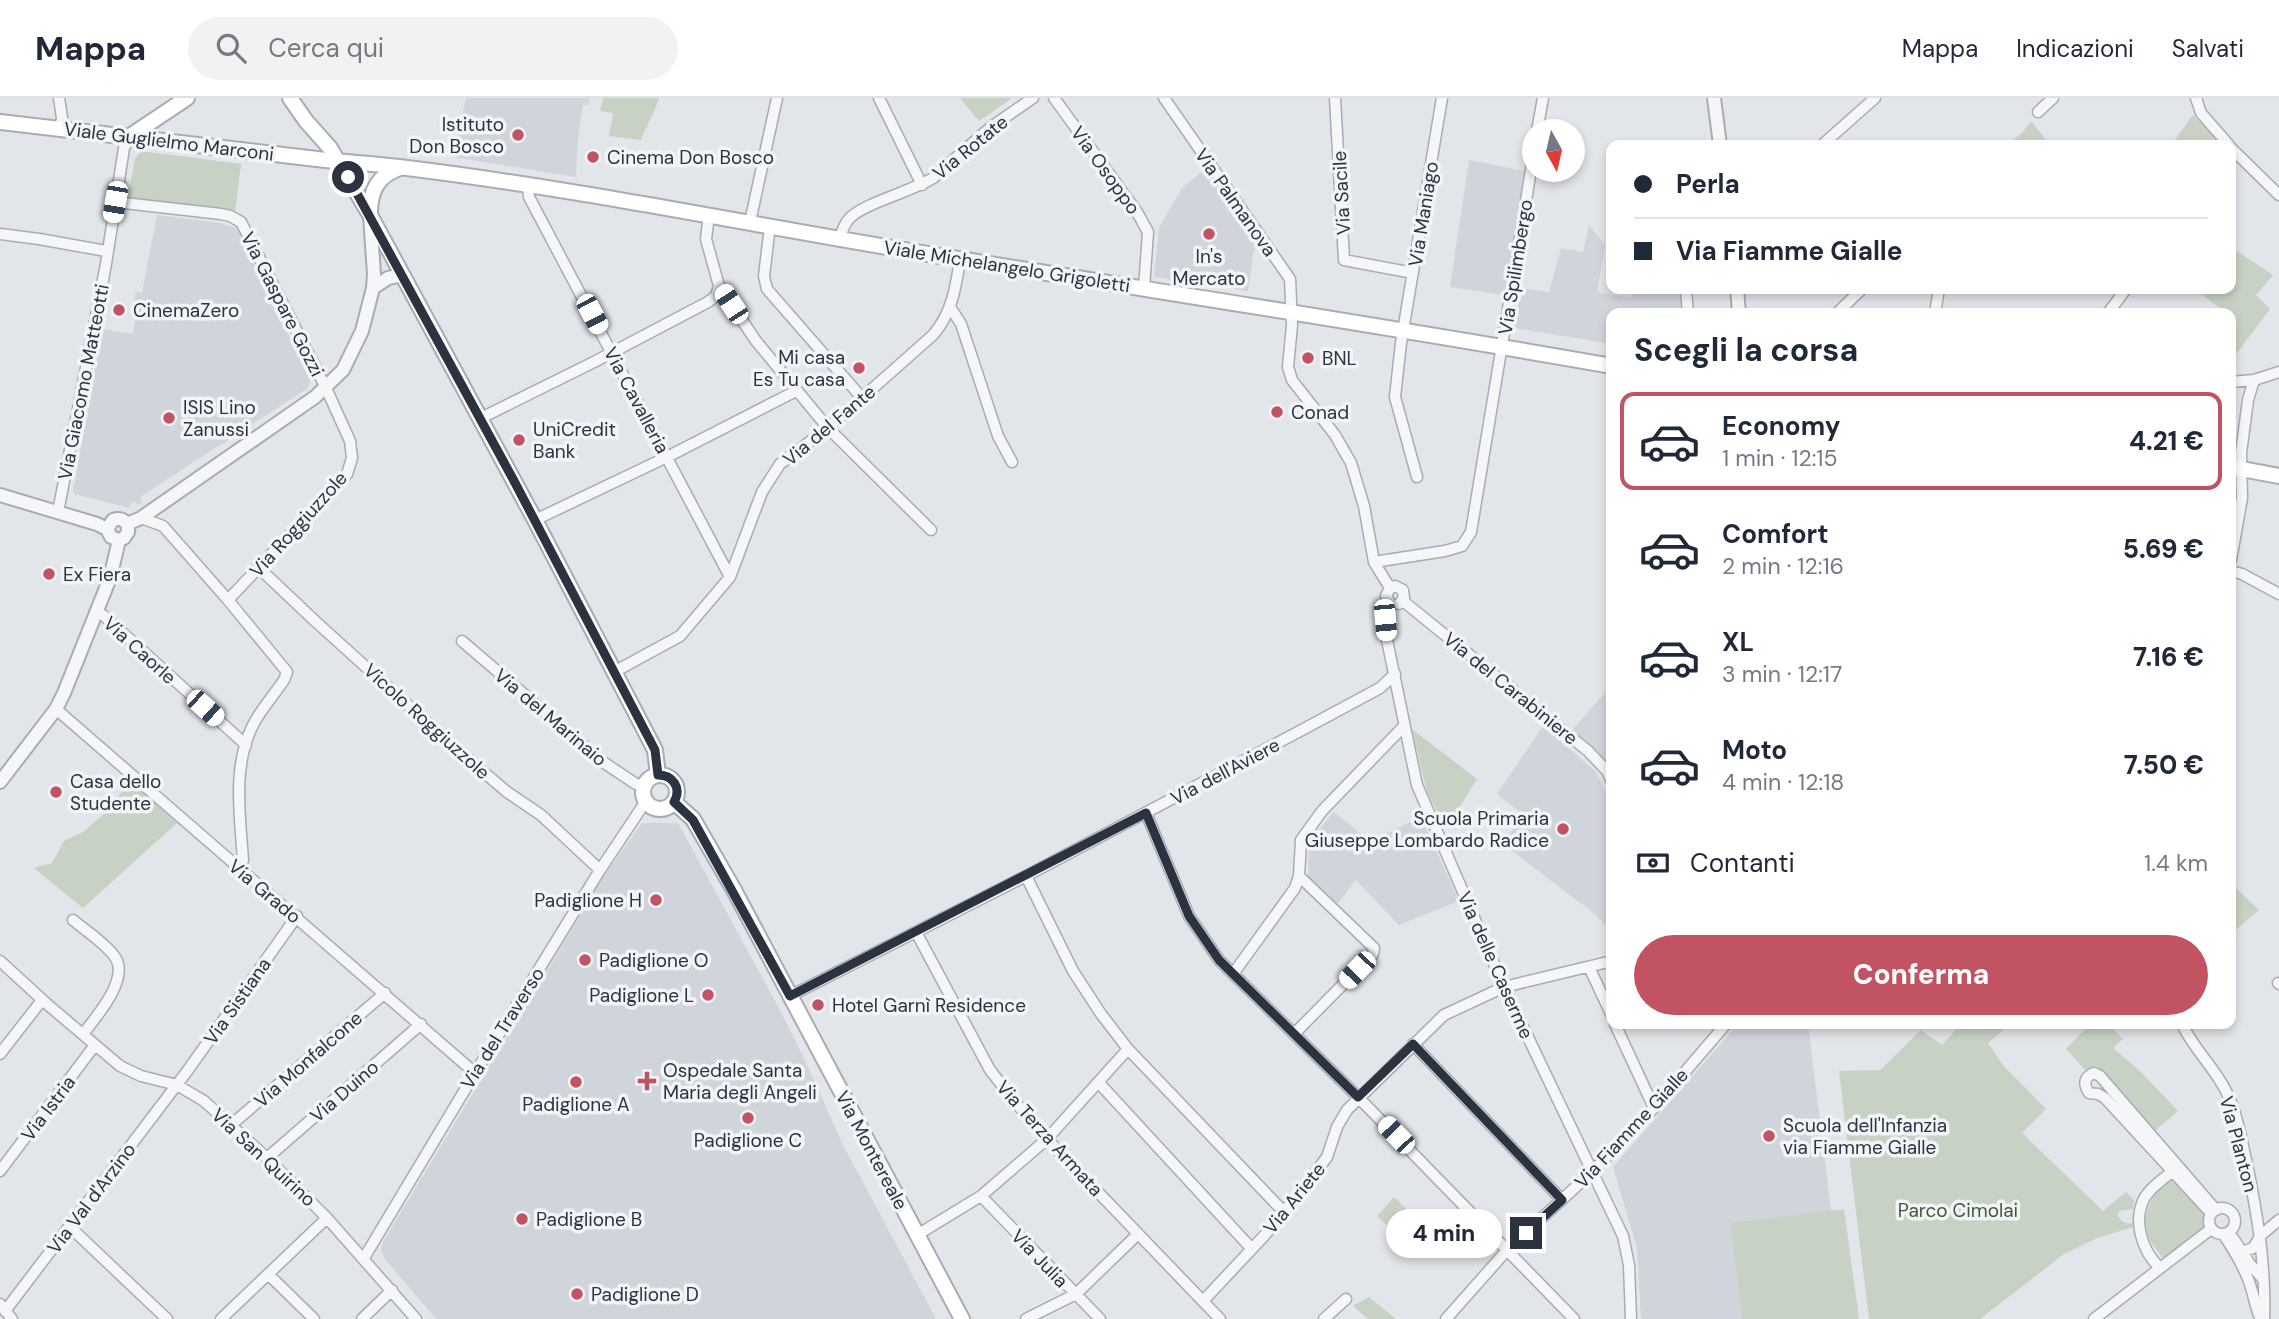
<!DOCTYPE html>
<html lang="it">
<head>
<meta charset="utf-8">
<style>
	:root { --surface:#fff; --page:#f2f2f3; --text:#1f2937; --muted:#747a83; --line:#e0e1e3; --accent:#c25362 }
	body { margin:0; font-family:"DM Sans",sans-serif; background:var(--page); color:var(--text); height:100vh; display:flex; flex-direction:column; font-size:26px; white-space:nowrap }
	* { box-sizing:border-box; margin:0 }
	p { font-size:23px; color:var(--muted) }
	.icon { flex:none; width:38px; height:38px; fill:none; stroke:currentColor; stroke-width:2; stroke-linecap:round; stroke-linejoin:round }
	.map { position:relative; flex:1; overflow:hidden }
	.details { position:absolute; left:1606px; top:210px; width:630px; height:721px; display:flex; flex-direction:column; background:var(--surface); border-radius:14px; box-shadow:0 4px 10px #0003 }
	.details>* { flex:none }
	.top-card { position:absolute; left:1606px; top:42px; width:630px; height:154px; border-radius:14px; box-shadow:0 4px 10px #0003; display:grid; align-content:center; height:154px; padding:0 28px; background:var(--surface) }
	.needle { width:46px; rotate:172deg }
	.buttons { position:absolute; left:1522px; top:21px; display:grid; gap:14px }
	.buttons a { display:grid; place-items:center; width:63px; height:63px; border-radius:50%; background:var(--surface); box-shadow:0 4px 10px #0003; font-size:35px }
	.end { position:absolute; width:32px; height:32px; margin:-16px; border:9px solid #2c3340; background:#fff; box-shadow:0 0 0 4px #fff }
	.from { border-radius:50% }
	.bubble { position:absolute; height:49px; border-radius:24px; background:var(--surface); box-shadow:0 4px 10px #0003; font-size:23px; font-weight:800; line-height:49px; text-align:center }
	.car { position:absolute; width:21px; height:42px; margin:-21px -10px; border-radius:9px; box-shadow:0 0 5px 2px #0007; background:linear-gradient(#fff 24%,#345 0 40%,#fff 0 76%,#345 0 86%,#fff 0) }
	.top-card b { display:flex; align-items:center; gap:24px; height:66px; font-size:26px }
	.top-card b+b { border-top:2px solid var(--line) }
	.top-card i { width:18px; height:18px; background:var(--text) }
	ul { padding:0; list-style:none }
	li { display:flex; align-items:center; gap:21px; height:98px; margin:0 14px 10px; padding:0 14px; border:4px solid transparent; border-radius:14px }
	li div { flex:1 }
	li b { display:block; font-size:26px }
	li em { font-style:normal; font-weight:800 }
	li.current { border-color:var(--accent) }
	li>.icon { width:63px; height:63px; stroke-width:1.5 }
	h2 { padding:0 28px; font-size:32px; line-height:84px }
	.pay { display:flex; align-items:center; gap:18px; height:77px; padding:0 28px; font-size:26px }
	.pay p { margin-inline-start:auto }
	.primary-button { display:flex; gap:14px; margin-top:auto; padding:14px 28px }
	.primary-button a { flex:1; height:80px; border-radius:42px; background:var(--accent); color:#fff; font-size:28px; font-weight:800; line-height:80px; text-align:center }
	header { display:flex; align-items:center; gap:42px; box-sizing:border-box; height:98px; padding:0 35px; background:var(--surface); border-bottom:2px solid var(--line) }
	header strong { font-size:33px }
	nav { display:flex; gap:38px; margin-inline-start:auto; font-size:24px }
	.search { width:490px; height:63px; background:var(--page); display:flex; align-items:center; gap:18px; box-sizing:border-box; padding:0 24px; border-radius:38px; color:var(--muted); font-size:26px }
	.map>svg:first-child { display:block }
	.built { fill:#d0d4db }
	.green { fill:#c7d2c4 }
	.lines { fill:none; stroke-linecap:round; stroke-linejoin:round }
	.minor-casing { stroke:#a8acb3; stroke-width:13 }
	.tertiary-casing { stroke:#a8acb3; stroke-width:16 }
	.secondary-casing { stroke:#a8acb3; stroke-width:18 }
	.minor { stroke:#f4f6f8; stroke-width:10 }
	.tertiary { stroke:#f4f6f8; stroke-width:12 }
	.secondary { stroke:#fff; stroke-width:14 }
	.route { stroke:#2c3340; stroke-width:9 }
	.poi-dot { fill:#c25362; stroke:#f2f4f7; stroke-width:2.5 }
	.labels { text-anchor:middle; stroke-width:7; stroke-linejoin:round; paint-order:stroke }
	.poi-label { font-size:19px; fill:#2c3340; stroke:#f2f4f7; text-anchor:start }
	.street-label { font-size:19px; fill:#2c3340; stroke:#f2f4f7 }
	.park-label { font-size:19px; fill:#405a3a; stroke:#f2f4f7 }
</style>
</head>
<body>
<header>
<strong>Mappa</strong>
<div class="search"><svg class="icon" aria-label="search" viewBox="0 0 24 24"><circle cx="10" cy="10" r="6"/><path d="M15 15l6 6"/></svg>Cerca qui</div>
<nav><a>Mappa</a><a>Indicazioni</a><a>Salvati</a></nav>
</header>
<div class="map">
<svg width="2279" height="1221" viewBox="0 0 2279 1221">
	<rect width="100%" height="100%" fill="#e2e5e9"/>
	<path class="built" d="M466 0H590L589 7H583L578 41 576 79 453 59Z
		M1469 62 1525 73 1503 197 1450 189Z
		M1204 72 1255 146 1248 193 1154 179 1159 130 1183 89Z
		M157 117 220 125 238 131 310 282 308 290 140 399 142 404 137 407 135 403 131 405 129 410 74 396 73 393 102 231 133 236 136 219 131 218 136 194 142 195Z
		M1589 127 1605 147 1597 194 1630 200 1637 191H1680L1682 215H1612V246L1514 230 1521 190 1549 194 1561 150 1583 154Z
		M1612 587V671L1573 631Z
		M1543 628 1595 673 1612 706V833L1591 813 1503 746 1523 716 1497 696Z
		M1334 714 1370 743 1421 719 1459 803 1399 827 1356 782 1336 808 1308 779 1309 743Z
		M642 725H678L782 916 804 960 842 1045 936 1221H436L384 1160 381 1152 383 1144 604 778Z
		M1738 926H1808L1831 1113 1730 1125 1742 1221H1641L1637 1150 1613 1069Z"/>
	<path class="green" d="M603 0H659C655 16 646 27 641 42L609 38 613 15 600 13Z
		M960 0H1012L979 23Z
		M2193 17 2222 47H2171Z
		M2031 23 2050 47H2007L2022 35Z
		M141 53 241 66 235 115 128 100 135 61Z
		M2231 149 2273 177 2256 197 2270 211 2231 263V215H2218L2221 211 2195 191H2231Z
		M1412 631 1477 681 1446 731 1427 694Z
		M130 683 177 725 83 810 34 770 52 765 64 743 83 734 105 715Z
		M2232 786 2259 812 2231 836V787Z
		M1961 926H2010L1988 945 2003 967 2046 1011 2022 1035 2103 1113 2126 1094 2134 1102 2133 1111 2119 1113 2118 1118C2123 1126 2127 1126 2135 1125L2136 1128 2097 1140 2064 1156 1980 1221H1869L1839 973 1880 972 1921 932 1942 947Z
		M2090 926H2108L2123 941 2113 950 2140 973 2178 1013 2155 1033 2096 968 2087 974 2066 951Z
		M2174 1082 2208 1116 2206 1121 2207 1130 2164 1162C2158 1153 2149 1144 2147 1133 2142 1112 2155 1090 2174 1082Z
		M1394 1099 1434 1138 1416 1154 1377 1118Z
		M1844 1111 1859 1221H1742L1730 1125Z
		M1369 1199 1396 1221H1368L1353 1208Z"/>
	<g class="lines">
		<defs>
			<path id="minor" d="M59 0 62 20 60 30
				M879 0 922 87
				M1054 0 1137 114 1148 134 1144 190
				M1164 0 1290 181 1292 227 1288 269 1292 282 1335 337 1351 365 1364 408 1374 464 1390 490 1386 498 1390 505 1386 522 1387 542 1417 687 1504 889 1623 1138 1629 1167 1631 1221
				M1335 0 1344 162 1413 175
				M2196 0 2201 15 2229 47
				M2038 14 2053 0
				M1537 33 1543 0
				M1822 47 1875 0
				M2231 50 2279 97
				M528 88 529 99 730 479
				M115 104 221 116 230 118 241 124 326 290 350 343 352 360 347 376 228 502
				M709 117 706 141 719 188 756 243 828 330 931 432
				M750 124 777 0
				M770 128 764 178 767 191 862 300
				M0 136 39 141 106 153
				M839 140C842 135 844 126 849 121 861 106 913 93 933 80L991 29 1033 0
				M1686 191 1688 215
				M950 209 961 226 998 338 1012 364
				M1837 215 1862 191
				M1935 215 1939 191
				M2108 215 2126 191
				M2231 284 2254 282
				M481 320 594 264 708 204 716 198 719 188
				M1417 379 1395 299 1401 245 1442 0
				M58 414 106 166 124 50 130 38
				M141 420 163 428 228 502 287 574 284 582C274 597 261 611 253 627 232 668 240 718 243 762L239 771
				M535 422 667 359 796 293
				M2231 462 2242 400 2241 355 2248 302 2254 282 2279 274
				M1374 464 1445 453 1462 448 1471 434 1535 48
				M258 469 315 523 459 653 507 694 541 717 600 772
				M2231 473 2242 476 2279 496
				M1390 490 1395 488 1403 492 1404 500 1399 506
				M1403 503 1588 653 1607 673 1612 684
				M96 514 103 517 246 647
				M462 543 603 664 636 686 644 688
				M614 574 680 538 730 479 762 394 780 366 828 330 933 237C952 215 956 189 960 161
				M56 611 475 975
				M1146 715 1189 818 1219 862 1358 999 1574 1221
				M1026 778 1073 873 1101 916 1128 951 1283 1113
				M73 822C86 833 105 845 115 859 130 881 96 919 83 936
				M916 834 990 972 1016 1005 1047 1041 1220 1221
				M0 863 47 906 120 968 141 978 177 987 204 1003 267 1060 327 1120 416 1221
				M1589 869 1612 918
				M1233 876 1295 790 1299 778 1301 742 1322 713 1404 628
				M2278 885 2279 886
				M790 898 1026 778 1300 633 1380 590 1395 576
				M1615 926 1654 1010
				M2182 926C2193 950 2214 969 2226 993 2238 1017 2242 1045 2248 1071 2258 1121 2266 1170 2264 1221
				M1294 936 1373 856 1374 850 1299 778
				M1413 946 1562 1102
				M0 956 42 902
				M1099 985 1251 1150
				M231 1027 385 895
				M267 1060 421 926
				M0 1073 95 947
				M981 1098 1100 1221
				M2209 1123a13 13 0 1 1 26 0a13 13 0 1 1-26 0Z
				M2211 1115 2105 1000 2098 996 2089 995C2083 986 2084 979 2094 975L2100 978 2216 1112
				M70 1129 167 1221
				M2223 1136C2234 1152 2247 1174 2252 1193 2255 1203 2256 1212 2261 1221
				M917 1137 981 1098 1047 1041 1128 951
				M2233 1140 2250 1166 2263 1181
				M2242 1154 2253 1150 2261 1137 2279 1122
				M364 1160 475 975 600 772 646 703
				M2160 1170C2142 1153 2132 1122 2145 1099 2152 1088 2163 1081 2173 1073
				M268 1176 314 1221
				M1203 1203 1264 1138 1312 1079 1327 1059 1337 1029 1347 1012 1444 917 1504 889 1612 863
				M0 1206 12 1221
				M5 1213 188 972 297 818
				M221 1221 327 1120
				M362 1221 392 1192
				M1026 1221 1076 1196 1138 1136
				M1324 1221 1346 1201
				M1446 1221 1508 1151 1592 1074 1654 1010 1726 926
				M2094 1221 2211 1131"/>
			<path id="tertiary" d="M1714 0 1720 47
				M373 190 388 180 403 177
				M1737 191 1739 215
				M0 397 97 426 107 431 111 439 119 442
				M127 426 141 420 315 299 343 272 362 233 373 190 374 176 370 118
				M107 431 113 422C122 419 129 424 128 434L124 440 119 442
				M0 684 56 611 64 595 110 480 119 442"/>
			<path id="secondary" d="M290 0 306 23 330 50 370 117 535 422 655 652 658 677
				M0 24C111 36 222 50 334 63 355 65 377 66 399 69 589 92 776 132 965 162 1181 197 1397 230 1612 268
				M130 38 187 0
				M370 115C370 93 378 77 400 70
				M2231 369 2279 378
				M643 694a17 17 0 1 1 34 0a17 17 0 1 1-34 0Z
				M674 704 693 721 734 792 962 1221"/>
		</defs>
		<use href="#minor" class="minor-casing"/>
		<use href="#tertiary" class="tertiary-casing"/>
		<use href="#secondary" class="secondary-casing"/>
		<use href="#minor" class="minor"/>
		<use href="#tertiary" class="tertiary"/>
		<use href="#secondary" class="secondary"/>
	</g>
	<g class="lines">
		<path class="route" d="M348 79 513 381 655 652 658 677C673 677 682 690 674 704L693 722 790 898 1146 715 1189 818 1219 862 1358 999 1413 946 1562 1102 1526 1135"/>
	</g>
	<g class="poi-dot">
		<circle cx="518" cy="37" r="7"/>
		<circle cx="593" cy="59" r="7"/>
		<circle cx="1209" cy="136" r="7"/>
		<circle cx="119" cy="212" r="7"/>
		<circle cx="1308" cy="260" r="7"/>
		<circle cx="859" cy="270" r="7"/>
		<circle cx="1277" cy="314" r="7"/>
		<circle cx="169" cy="320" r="7"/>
		<circle cx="519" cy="342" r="7"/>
		<circle cx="49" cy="476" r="7"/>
		<circle cx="56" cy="694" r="7"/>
		<circle cx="1563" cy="731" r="7"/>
		<circle cx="656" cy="802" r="7"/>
		<circle cx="585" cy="862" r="7"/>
		<circle cx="708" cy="897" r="7"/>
		<circle cx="818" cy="907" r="7"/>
		<path d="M643.5 972.5h7v7h7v7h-7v7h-7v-7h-7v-7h7z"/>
		<circle cx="576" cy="984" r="7"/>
		<circle cx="748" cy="1020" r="7"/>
		<circle cx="1769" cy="1038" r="7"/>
		<circle cx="522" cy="1121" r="7"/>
		<circle cx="577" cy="1196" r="7"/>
	</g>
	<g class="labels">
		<g class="poi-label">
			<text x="504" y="33" text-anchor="end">Istituto<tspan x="504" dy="22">Don Bosco</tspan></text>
			<text x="607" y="66">Cinema Don Bosco</text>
			<text x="1209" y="165" text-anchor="middle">In's<tspan x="1209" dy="22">Mercato</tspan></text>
			<text x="133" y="219">CinemaZero</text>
			<text x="845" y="266" text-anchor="end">Mi casa<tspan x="845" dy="22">Es Tu casa</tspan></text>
			<text x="1322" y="267">BNL</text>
			<text x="183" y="316">ISIS Lino<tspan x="183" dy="22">Zanussi</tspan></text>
			<text x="1291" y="321">Conad</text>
			<text x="533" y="338">UniCredit<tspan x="533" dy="22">Bank</tspan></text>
			<text x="63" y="483">Ex Fiera</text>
			<text x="70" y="690">Casa dello<tspan x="70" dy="22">Studente</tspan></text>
			<text x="1549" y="727" text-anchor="end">Scuola Primaria<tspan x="1549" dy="22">Giuseppe Lombardo Radice</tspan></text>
			<text x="642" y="809" text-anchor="end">Padiglione H</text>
			<text x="599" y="869">Padiglione O</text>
			<text x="694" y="904" text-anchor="end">Padiglione L</text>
			<text x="832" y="914">Hotel Garnì Residence</text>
			<text x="663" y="979">Ospedale Santa<tspan x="663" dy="22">Maria degli Angeli</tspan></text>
			<text x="576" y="1013" text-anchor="middle">Padiglione A</text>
			<text x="1783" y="1034">Scuola dell'Infanzia<tspan x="1783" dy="22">via Fiamme Gialle</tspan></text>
			<text x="748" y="1049" text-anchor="middle">Padiglione C</text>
			<text x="536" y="1128">Padiglione B</text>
			<text x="591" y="1203">Padiglione D</text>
		</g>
		<g class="street-label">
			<text transform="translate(169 43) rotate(7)" y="7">Viale Guglielmo Marconi</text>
			<text transform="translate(970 49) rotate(-39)" y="7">Via Rotate</text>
			<text transform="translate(1106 72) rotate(54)" y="7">Via Osoppo</text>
			<text transform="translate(1341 95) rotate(-93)" y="7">Via Sacile</text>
			<text transform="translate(1236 104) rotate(55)" y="7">Via Palmanova</text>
			<text transform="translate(1423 116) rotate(-81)" y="7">Via Maniago</text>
			<text transform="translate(1007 168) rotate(9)" y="7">Viale Michelangelo Grigoletti</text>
			<text transform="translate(1515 169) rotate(-81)" y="7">Via Spilimbergo</text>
			<text transform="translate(283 206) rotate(63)" y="7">Via Gaspare Gozzi</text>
			<text transform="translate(83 284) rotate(-79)" y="7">Via Giacomo Matteotti</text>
			<text transform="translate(637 302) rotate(62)" y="7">Via Cavalleria</text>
			<text transform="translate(829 327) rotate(-40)" y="7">Via del Fante</text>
			<text transform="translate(298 426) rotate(-48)" y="7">Via Roggiuzzole</text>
			<text transform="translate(140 552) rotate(42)" y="7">Via Caorle</text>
			<text transform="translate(1511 590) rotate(39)" y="7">Via del Carabiniere</text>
			<text transform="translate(551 619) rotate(40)" y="7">Via del Marinaio</text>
			<text transform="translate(427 623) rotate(42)" y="7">Vicolo Roggiuzzole</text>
			<text transform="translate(1225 673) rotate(-28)" y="7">Via dell'Aviere</text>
			<text transform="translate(265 793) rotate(40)" y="7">Via Grado</text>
			<text transform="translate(1496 867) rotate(66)" y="7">Via delle Caserme</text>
			<text transform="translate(237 903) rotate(-55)" y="7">Via Sistiana</text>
			<text transform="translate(502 930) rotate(-58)" y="7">Via del Traverso</text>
			<text transform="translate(308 961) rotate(-41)" y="7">Via Monfalcone</text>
			<text transform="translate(344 993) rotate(-41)" y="7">Via Duino</text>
			<text transform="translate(48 1010) rotate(-53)" y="7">Via Istria</text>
			<text transform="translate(1631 1030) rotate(-47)" y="7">Via Fiamme Gialle</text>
			<text transform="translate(1050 1040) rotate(48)" y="7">Via Terza Armata</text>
			<text transform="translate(2239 1046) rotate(75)" y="7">Via Planton</text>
			<text transform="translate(872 1052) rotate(62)" y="7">Via Montereale</text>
			<text transform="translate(264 1059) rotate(43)" y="7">Via San Quirino</text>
			<text transform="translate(91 1100) rotate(-53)" y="7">Via Val d'Arzino</text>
			<text transform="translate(1294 1100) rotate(-51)" y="7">Via Ariete</text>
			<text transform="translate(1040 1160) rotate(46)" y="7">Via Julia</text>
		</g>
		<g class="park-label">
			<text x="1958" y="1119">Parco Cimolai</text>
		</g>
	</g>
</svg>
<div class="buttons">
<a><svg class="needle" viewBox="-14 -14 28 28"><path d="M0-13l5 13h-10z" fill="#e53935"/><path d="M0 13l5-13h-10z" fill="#747a83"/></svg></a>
</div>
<i class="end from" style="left:348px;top:79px"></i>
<i class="end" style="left:1526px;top:1135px"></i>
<div class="bubble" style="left:1386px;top:1111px;width:116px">4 min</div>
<i class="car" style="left:115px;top:104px;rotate:190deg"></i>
<i class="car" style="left:731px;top:206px;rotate:327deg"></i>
<i class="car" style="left:592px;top:216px;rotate:152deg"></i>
<i class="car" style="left:1385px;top:522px;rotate:175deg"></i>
<i class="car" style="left:205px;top:610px;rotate:132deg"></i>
<i class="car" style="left:1357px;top:872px;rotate:224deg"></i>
<i class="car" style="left:1396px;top:1037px;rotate:316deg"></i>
<div class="top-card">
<b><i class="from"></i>Perla</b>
<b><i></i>Via Fiamme Gialle</b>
</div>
<section class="details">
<h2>Scegli la corsa</h2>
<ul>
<li class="current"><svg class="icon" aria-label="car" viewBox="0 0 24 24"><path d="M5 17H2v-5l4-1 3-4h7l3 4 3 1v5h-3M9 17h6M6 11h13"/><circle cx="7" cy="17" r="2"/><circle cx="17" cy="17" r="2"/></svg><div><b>Economy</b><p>1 min · 12:15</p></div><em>4.21 €</em></li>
<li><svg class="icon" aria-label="car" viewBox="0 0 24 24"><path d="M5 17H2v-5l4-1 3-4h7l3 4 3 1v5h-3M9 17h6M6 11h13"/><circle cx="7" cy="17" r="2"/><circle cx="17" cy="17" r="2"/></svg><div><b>Comfort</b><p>2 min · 12:16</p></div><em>5.69 €</em></li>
<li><svg class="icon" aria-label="car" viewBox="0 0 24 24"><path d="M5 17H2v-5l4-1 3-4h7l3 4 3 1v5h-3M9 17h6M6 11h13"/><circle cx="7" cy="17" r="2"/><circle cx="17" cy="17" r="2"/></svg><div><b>XL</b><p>3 min · 12:17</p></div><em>7.16 €</em></li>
<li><svg class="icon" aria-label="car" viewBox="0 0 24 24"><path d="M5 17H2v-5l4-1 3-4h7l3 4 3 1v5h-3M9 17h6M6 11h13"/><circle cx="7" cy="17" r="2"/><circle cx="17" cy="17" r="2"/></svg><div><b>Moto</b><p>4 min · 12:18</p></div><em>7.50 €</em></li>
</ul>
<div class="pay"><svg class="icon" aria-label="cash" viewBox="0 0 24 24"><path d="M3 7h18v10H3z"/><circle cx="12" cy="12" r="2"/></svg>Contanti<p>1.4 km</p></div>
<div class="primary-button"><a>Conferma</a></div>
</section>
</div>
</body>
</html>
